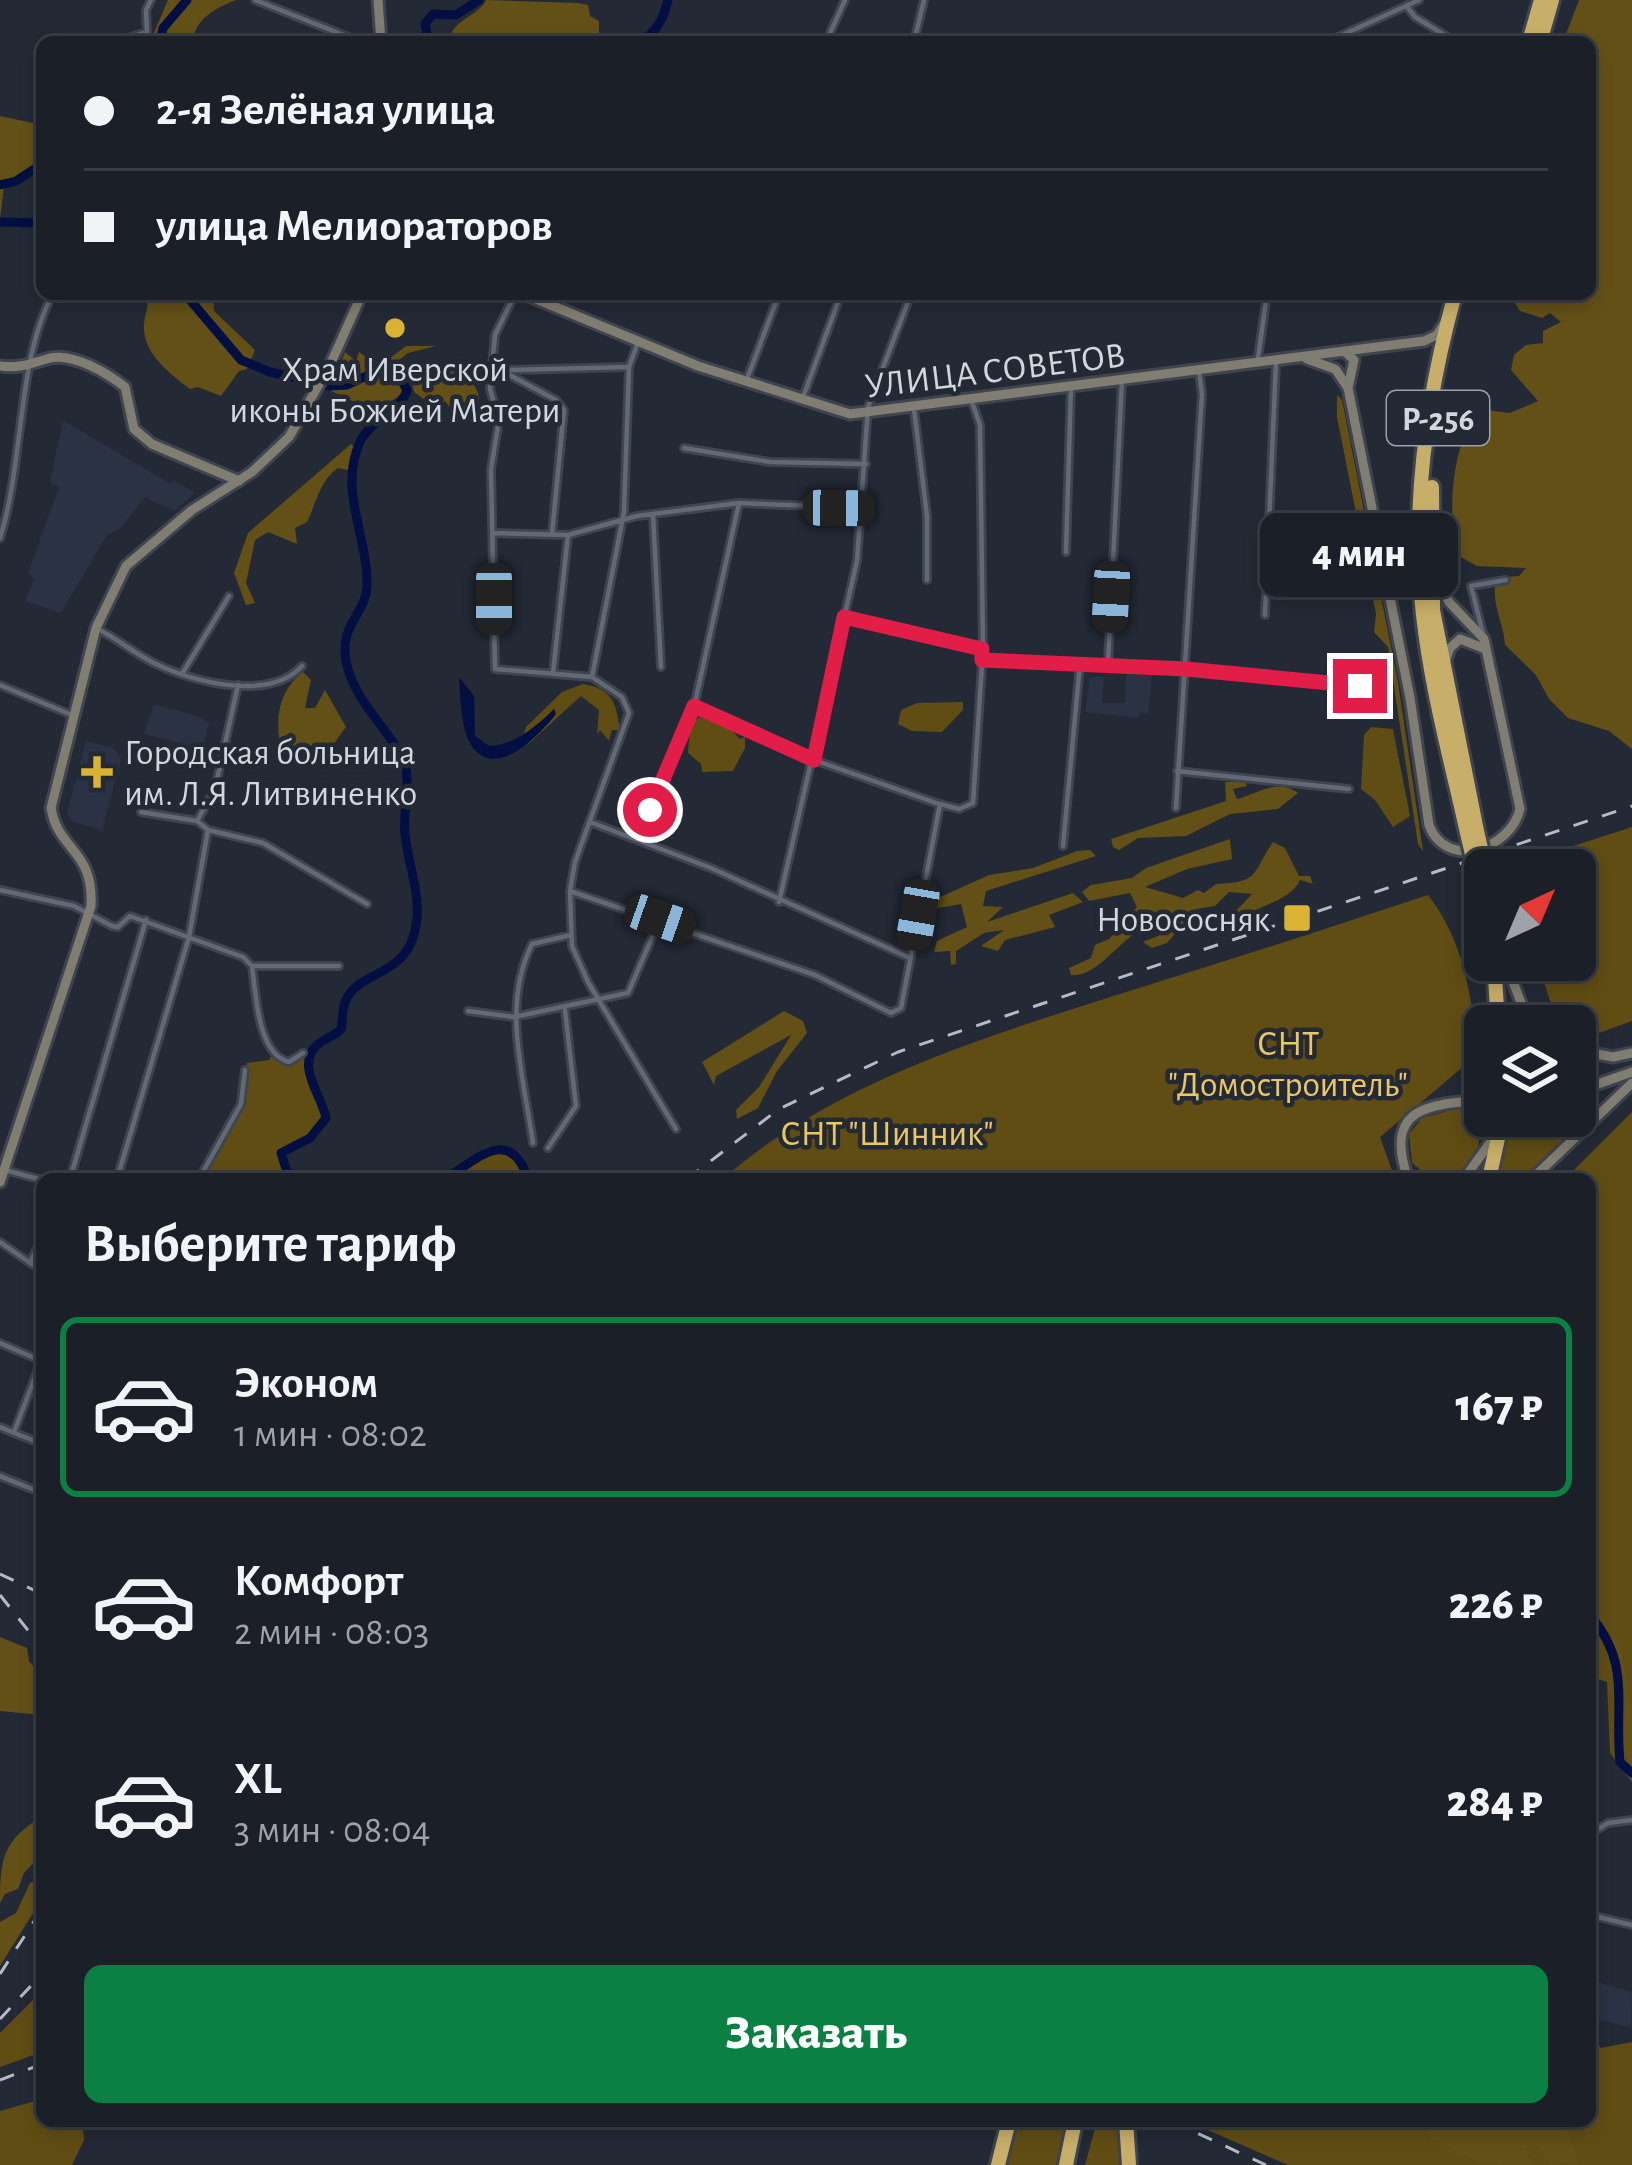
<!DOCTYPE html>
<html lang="ru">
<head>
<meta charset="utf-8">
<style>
	:root { --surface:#1a1f28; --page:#232730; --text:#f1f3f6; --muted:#9fa2a8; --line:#383d45; --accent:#0b8043 }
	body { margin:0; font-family:"Alegreya Sans",sans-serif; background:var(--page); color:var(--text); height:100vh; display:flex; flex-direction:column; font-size:45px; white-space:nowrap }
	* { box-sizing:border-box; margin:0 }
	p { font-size:39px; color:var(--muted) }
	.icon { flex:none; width:66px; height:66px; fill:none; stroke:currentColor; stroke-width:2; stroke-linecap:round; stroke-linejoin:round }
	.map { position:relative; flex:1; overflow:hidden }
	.side { position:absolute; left:36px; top:1173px; width:1560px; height:954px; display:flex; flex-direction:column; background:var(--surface); border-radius:18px; box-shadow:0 6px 18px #0003,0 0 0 3px var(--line) }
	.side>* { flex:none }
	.guide { position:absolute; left:36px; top:36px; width:1560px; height:264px; border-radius:18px; box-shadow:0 6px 18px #0003,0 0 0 3px var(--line); display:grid; align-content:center; height:264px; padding:0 48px; background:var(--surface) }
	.needle { width:78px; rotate:44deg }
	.tools { position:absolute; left:1464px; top:849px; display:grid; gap:24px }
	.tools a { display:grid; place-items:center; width:132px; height:132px; border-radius:18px; background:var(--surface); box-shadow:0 6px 18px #0003,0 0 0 3px var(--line); font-size:60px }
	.end { position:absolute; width:54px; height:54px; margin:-27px; border:15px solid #e11d48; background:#fff; box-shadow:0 0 0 6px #fff }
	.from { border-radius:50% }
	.bubble { position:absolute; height:84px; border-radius:18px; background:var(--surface); box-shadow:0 6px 18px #0003,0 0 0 3px var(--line); font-size:39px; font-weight:800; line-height:84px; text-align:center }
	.car { position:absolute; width:36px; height:72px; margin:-36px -18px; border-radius:15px; box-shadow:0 0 9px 3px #0007; background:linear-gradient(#222 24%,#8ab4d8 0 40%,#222 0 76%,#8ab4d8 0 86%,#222 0) }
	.guide b { display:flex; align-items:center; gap:42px; height:114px; font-size:45px }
	.guide b+b { border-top:3px solid var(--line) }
	.guide i { width:30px; height:30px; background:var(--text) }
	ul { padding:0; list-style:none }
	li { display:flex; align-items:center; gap:36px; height:180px; margin:0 24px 18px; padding:0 24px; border:6px solid transparent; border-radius:18px }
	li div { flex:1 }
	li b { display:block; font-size:45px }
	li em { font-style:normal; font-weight:800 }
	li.current { border-color:var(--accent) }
	li>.icon { width:108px; height:108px; stroke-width:1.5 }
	h2 { padding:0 48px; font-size:54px; line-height:144px }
	.cta { display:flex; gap:24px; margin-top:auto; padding:24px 48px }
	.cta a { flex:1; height:138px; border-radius:18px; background:var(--accent); color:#fff; font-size:48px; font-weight:800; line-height:138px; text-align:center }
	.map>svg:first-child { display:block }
	.built { fill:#2a3243 }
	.green { fill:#604d14 }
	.forest { fill:#635017 }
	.water { fill:#030f42 }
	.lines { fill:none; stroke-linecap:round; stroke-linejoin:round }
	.river { stroke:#030f42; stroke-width:9 }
	.street-casing { stroke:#3f444e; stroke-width:10 }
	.secondary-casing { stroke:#3f444e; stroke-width:15 }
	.highway-casing { stroke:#3f444e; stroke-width:20 }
	.street { stroke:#616876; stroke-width:4.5 }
	.secondary { stroke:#807d72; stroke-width:9 }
	.highway { stroke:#c8af69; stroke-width:14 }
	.rail { stroke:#b6bac3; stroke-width:3; stroke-dasharray:15 15; stroke-linecap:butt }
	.highway-bridge-casing { stroke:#3f444e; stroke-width:20; stroke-linecap:butt }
	.highway-bridge { stroke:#c8af69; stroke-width:14 }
	.route { stroke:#e11d48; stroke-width:15 }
	.poi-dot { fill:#dbb333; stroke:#232935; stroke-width:4.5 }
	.labels { text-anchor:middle; stroke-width:9; stroke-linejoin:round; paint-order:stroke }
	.shield { fill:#232935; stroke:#9ea2ab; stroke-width:3 }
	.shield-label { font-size:33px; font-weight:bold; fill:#d2d6de }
	.poi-label { font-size:36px; fill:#d2d6de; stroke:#232935 }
	.street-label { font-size:36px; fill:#d2d6de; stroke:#232935 }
	.park-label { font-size:36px; fill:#ebc762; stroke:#232935 }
</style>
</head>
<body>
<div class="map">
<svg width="1632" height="2165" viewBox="0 0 1632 2165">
	<rect width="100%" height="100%" fill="#232935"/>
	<path class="built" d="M63 420 171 484 174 480 195 493 174 511 145 497 120 529 107 535 61 613 25 601 34 580 28 573 59 487 50 482Z
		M1126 674 1152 675 1148 714 1141 712 1139 718 1085 712 1090 677H1104L1102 703H1125Z
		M154 704 201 717 209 723 203 748 144 734Z
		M86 741 114 748 121 759 102 830 71 821 67 812Z
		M1590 1980 1632 1992 1631 2028 1590 2017Z"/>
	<path class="green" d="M583 684C614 689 616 704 620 730H612L609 741 600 730 597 735 599 710 581 696 526 746 556 710 524 734 526 727 562 692Z
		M963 702V710L942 732 912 731 898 724 901 710 917 703Z
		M699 717 730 728 740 739 745 737V748L733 771 702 772 701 764 688 753 690 728Z
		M1371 727 1393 729 1410 816 1393 827 1375 800 1361 789 1364 735Z
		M1632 827V1021L1596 1034 1550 1001 1537 960H1575V870H1516L1515 865Z
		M1428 895C1463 939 1474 1000 1476 1056L1380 1137 1395 1179H723C836 1079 998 1033 1139 988 1236 958 1332 927 1428 895Z
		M303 1053 326 1118 310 1138 281 1153 287 1172 303 1179H199L241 1104 247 1063 269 1060 272 1054 289 1062Z
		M1588 1097 1598 1101 1597 1108 1521 1179H1496L1510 1116H1575V1101Z
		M1455 1109 1484 1110 1477 1153 1454 1179 1429 1177 1412 1163 1409 1134 1422 1118Z
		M1632 1112V1782L1610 1753 1607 1682 1590 1676V1179H1565Z
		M488 1150C512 1153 520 1154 528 1179H445Z
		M42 1991V2052L0 2067V2033Z
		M1590 2036 1601 2048 1632 2042V2165H1288L1187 2121H1590Z
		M42 2099V2121L83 2125 84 2140 72 2165H0V2111Z
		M1019 2121H1066L1056 2165H1007Z
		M1097 2121H1114L1123 2137 1121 2165H1085Z"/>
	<path class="forest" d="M168 0H236C215 8 194 20 193 42H155L153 35Z
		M486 0 578 3 588 5 590 16 599 21V33L586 42H448C453 18 477 18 486 0Z
		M1579 0H1632V749L1609 731 1568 718 1549 699 1536 675 1505 645C1504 624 1493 609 1495 586L1506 577 1519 576 1526 568 1477 566 1457 555C1448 519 1449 431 1486 410L1510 413 1538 401 1511 370 1514 355 1526 345 1543 343V331L1561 322 1550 313 1542 318 1520 311 1509 294H1590V42H1563Z
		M0 116 42 125V164L4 186 0 219Z
		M144 294H213L214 311 255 350 247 369 239 371 221 396 198 387 190 389C171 374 142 354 144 324 145 310 151 308 144 294Z
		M406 346H436L408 353 393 365 403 392 378 413 329 390 345 352 356 361 359 352 375 363 389 359Z
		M426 361C445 361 479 377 479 400 479 407 476 412 478 418L454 413 445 401 439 410 414 392 408 366Z
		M1337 395 1342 400 1398 682 1423 851 1418 844 1388 647 1374 632 1376 614 1337 417Z
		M351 444 356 449 348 470 338 468C319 481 316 504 307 522L295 528 297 544 268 532 255 540 246 583 255 603 246 605 234 573 248 533Z
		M303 672 311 680 305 708H315L325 690 346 727 325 756 282 755C275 724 276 692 303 672Z
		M1225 782H1245L1247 786 1233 789 1237 799C1259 793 1277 778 1298 793L1278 809 1230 814 1186 836 1138 838 1119 850 1113 847 1111 839 1226 801Z
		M1230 839 1232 859 1187 869 1145 887 1183 898 1198 890 1204 893 1216 884C1261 882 1251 874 1273 842L1285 848 1299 876H1310L1313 884 1300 880C1291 901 1260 904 1241 919L1235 912 1252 894 1229 892 1215 906 1196 909 1167 943 1152 948 1143 942 1160 935 1177 917 1170 915C1160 926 1149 925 1136 933 1117 944 1095 978 1071 975L1069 968 1091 958 1095 945 1109 939 1137 907 1130 893 1089 901 1082 892 1091 885 1132 878 1146 868Z
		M1077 851 1090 850 1096 856 986 891 983 906 1003 907 987 922 1073 893 1083 902 1049 915 1055 927 1005 940 998 951 981 946 1004 930 984 933 956 951V964L951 965 950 951 934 952 937 941 967 927 961 904 938 908 936 899 989 875 1033 868Z
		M784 1011 803 1021 807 1033 777 1071 758 1108 737 1119 736 1110 759 1087 791 1035 716 1076 714 1085 702 1062Z
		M1614 1636C1632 1670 1632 1723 1632 1765 1606 1724 1618 1685 1608 1641Z
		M0 1637 27 1648 29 1661 42 1677V1715L0 1711Z
		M42 1803V1854L24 1873 18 1889 5 1894 0 1903C0 1858 3 1841 41 1817Z
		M42 1878V1899L0 1966V1922L16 1913 30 1883Z
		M1422 2121H1508L1512 2130 1533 2129 1539 2121H1575L1576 2128 1568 2132 1579 2162 1552 2165 1532 2141 1526 2151 1532 2165C1491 2165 1470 2165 1439 2140L1432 2141Z"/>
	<path class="water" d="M459 677 474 696 475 736 489 746C515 745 536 727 554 709L556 714C540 735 493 784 470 743 461 728 460 693 459 677Z"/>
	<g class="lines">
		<path class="river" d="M160 42 163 28 187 0
			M429 42 425 24 433 14 456 15 479 0
			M604 42H625
			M639 42C656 34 664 18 668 0
			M0 185 16 181 42 164
			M0 222 42 223
			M185 294 241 360 270 372 330 386 347 385 381 369 396 371 407 390C401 411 370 420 360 442 338 490 368 536 367 585 367 613 339 624 346 661 353 698 383 723 401 755 414 778 402 810 405 835 408 862 419 890 417 917 412 981 360 966 345 1002 342 1010 343 1020 341 1029 334 1037 326 1037 317 1045 295 1065 322 1096 326 1118L310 1138 281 1153 287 1172 303 1179
			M445 1179C476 1160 510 1124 528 1179
			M1590 1615C1632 1665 1614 1702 1620 1762L1632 1773"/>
		<defs>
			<path id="street" d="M255 0 361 42
				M1408 8 1415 17 1456 42
				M115 42 147 32 146 10 151 0
				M826 42 845 0
				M914 42 924 0
				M1327 42 1419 0
				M515 294 495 335 490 389 499 420 491 469 495 669 592 677
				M637 345 629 367 624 512 592 677 622 697 629 713 575 862 570 891 572 946 588 982 676 1129
				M1258 358 1267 294
				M493 366 556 400 564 410 552 534
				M504 370 629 367
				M747 379 779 294
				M802 400 841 294
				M914 409 927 516V580
				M684 448 770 462 866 464
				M653 515 661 667
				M494 533 568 535 637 516 739 503 862 508
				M0 538C24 463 17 358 53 294
				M1066 552 1071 387
				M1265 615 1276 362
				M845 617 983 649
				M96 628C116 638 134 653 154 663 192 682 269 702 302 666
				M1483 634 1471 586 1506 580
				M982 660 1186 669 1360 686
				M1108 663 1122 381
				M553 673 568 535
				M182 674 229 596
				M0 685 72 715
				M694 707 814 760 939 804
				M1177 771 1349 789
				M1176 808 1202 394 1199 371
				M141 812 197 821
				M590 822 711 868 910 958
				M208 830 263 843 367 904
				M638 839 694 707 739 503
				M1063 846 1080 664
				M0 890 74 906 112 926 118 927 130 916 243 957 252 966H339
				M570 891 815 975 891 1013 901 1008 940 804 959 809 973 803 983 649 980 425 972 402
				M779 902 857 561 868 407 911 294
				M252 966C256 993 257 1054 289 1062L303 1053
				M468 1011 514 1017 628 993 660 919
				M533 1143C524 1078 501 1006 532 944L571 935
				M548 1148 576 1106 565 1010
				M5 1170 42 1180
				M70 1179 146 920
				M117 1179 189 937 208 830 197 821 215 789 238 685
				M199 1179 241 1104 245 1070
				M0 1242 42 1271
				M30 1263 42 1238
				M0 1343 39 1360
				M0 1427 42 1444
				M14 1432 42 1359
				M0 1476 42 1493
				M1590 1834 1608 1823 1632 1820
				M1590 1915 1632 1925"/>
			<path id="secondary" d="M378 0 381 42
				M524 294 698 366 850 414 1424 341 1437 335 1444 324
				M1344 351 1354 360 1348 388
				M1307 359 1335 369
				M0 366C20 369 31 363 50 358 74 353 107 373 125 387L134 429 152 444 239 481
				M1336 370 1348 388 1410 698 1429 825C1446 871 1511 849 1520 809L1484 639 1449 602 1435 574
				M1445 662 1450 648 1460 639 1483 648
				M1505 960 1524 1011 1538 1026
				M1575 1050 1613 1057 1632 1053
				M1575 1092 1632 1072
				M1408 1179C1383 1107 1428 1104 1485 1100
				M1464 1179 1489 1144
				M1532 1179 1632 1083
				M0 1182 91 906C94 849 58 851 51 808L96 628 126 566 192 510 252 472 289 437 330 365 362 294"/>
			<path id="highway" d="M1529 42 1541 0
				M1540 42 1552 0
				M1455 294C1427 396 1411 509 1423 615 1431 688 1451 761 1467 833
				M1432 487 1433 610 1477 831
				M1494 960 1498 1026
				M1489 1179 1503 1116
				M1126 2121 1129 2165
				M998 2165 1009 2121
				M1066 2165 1075 2121"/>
		</defs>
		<use href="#street" class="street-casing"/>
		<use href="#secondary" class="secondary-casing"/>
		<use href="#highway" class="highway-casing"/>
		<use href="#street" class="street"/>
		<use href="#secondary" class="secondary"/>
		<use href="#highway" class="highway"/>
		<path class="rail" d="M687 1179 779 1109 898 1052 1632 806
			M0 1574 42 1594
			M0 1595 42 1648
			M0 1974 42 1909
			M0 2019 42 1974
			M0 2080 42 2064
			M1171 2121 1266 2165"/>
		<defs>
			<path id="highway-bridge" d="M1477 831 1486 870
				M1467 833 1483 902"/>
		</defs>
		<use href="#highway-bridge" class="highway-bridge-casing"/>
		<use href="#highway-bridge" class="highway-bridge"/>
	</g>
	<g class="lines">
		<path class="route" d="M650 810 694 706 814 760 844 617 982 649V660L1186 669 1360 686"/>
	</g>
	<g class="poi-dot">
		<circle cx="395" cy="328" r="12"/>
		<path d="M91 754h12v12h12v12h-12v12h-12v-12h-12v-12h12z"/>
		<rect x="1282" y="903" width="30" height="30" rx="6"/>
	</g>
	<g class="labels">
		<rect class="shield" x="1387" y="391" width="102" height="54" rx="9"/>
		<g class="shield-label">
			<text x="1438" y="430">Р-256</text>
		</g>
		<g class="poi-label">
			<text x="395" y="381">Храм Иверской<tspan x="395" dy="41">иконы Божией Матери</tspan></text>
			<text x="124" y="764" text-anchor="start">Городская больница<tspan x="124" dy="41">им. Л.Я. Литвиненко</tspan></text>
			<text x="1270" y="931" text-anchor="end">Новососняк</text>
		</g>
		<g class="street-label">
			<text transform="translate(995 369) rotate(-7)" y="13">УЛИЦА СОВЕТОВ</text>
		</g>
		<g class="park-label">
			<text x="1288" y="1055">СНТ<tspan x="1288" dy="41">"Домостроитель"</tspan></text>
			<text x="887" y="1145">СНТ "Шинник"</text>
		</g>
	</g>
</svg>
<div class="tools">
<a><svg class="needle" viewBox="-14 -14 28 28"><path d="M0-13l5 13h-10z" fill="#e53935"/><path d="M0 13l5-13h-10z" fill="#9fa2a8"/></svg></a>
<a><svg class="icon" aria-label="layers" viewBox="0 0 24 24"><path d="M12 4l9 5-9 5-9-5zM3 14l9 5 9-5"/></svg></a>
</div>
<i class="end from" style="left:650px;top:810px"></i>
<i class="end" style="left:1360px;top:686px"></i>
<div class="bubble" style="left:1260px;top:513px;width:198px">4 мин</div>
<i class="car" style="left:839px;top:508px;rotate:91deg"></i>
<i class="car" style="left:1111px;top:597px;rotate:183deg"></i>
<i class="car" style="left:494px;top:599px;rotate:180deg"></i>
<i class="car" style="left:918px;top:915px;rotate:190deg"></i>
<i class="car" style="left:660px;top:919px;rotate:109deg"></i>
<div class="guide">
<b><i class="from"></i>2-я Зелёная улица</b>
<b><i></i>улица Мелиораторов</b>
</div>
<section class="side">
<h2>Выберите тариф</h2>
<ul>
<li class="current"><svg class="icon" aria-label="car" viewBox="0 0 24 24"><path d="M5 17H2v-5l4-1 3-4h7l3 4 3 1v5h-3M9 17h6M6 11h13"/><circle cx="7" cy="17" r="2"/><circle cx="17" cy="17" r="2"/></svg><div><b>Эконом</b><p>1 мин · 08:02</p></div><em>167 ₽</em></li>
<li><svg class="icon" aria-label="car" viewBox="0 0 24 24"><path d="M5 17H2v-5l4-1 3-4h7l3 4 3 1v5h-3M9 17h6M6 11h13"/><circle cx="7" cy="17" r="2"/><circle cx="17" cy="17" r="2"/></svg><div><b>Комфорт</b><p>2 мин · 08:03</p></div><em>226 ₽</em></li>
<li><svg class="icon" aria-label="car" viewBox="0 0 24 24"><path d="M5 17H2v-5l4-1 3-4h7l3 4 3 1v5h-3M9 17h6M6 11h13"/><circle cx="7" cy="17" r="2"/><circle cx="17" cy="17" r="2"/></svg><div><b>XL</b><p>3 мин · 08:04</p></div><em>284 ₽</em></li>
</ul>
<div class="cta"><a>Заказать</a></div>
</section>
</div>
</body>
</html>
